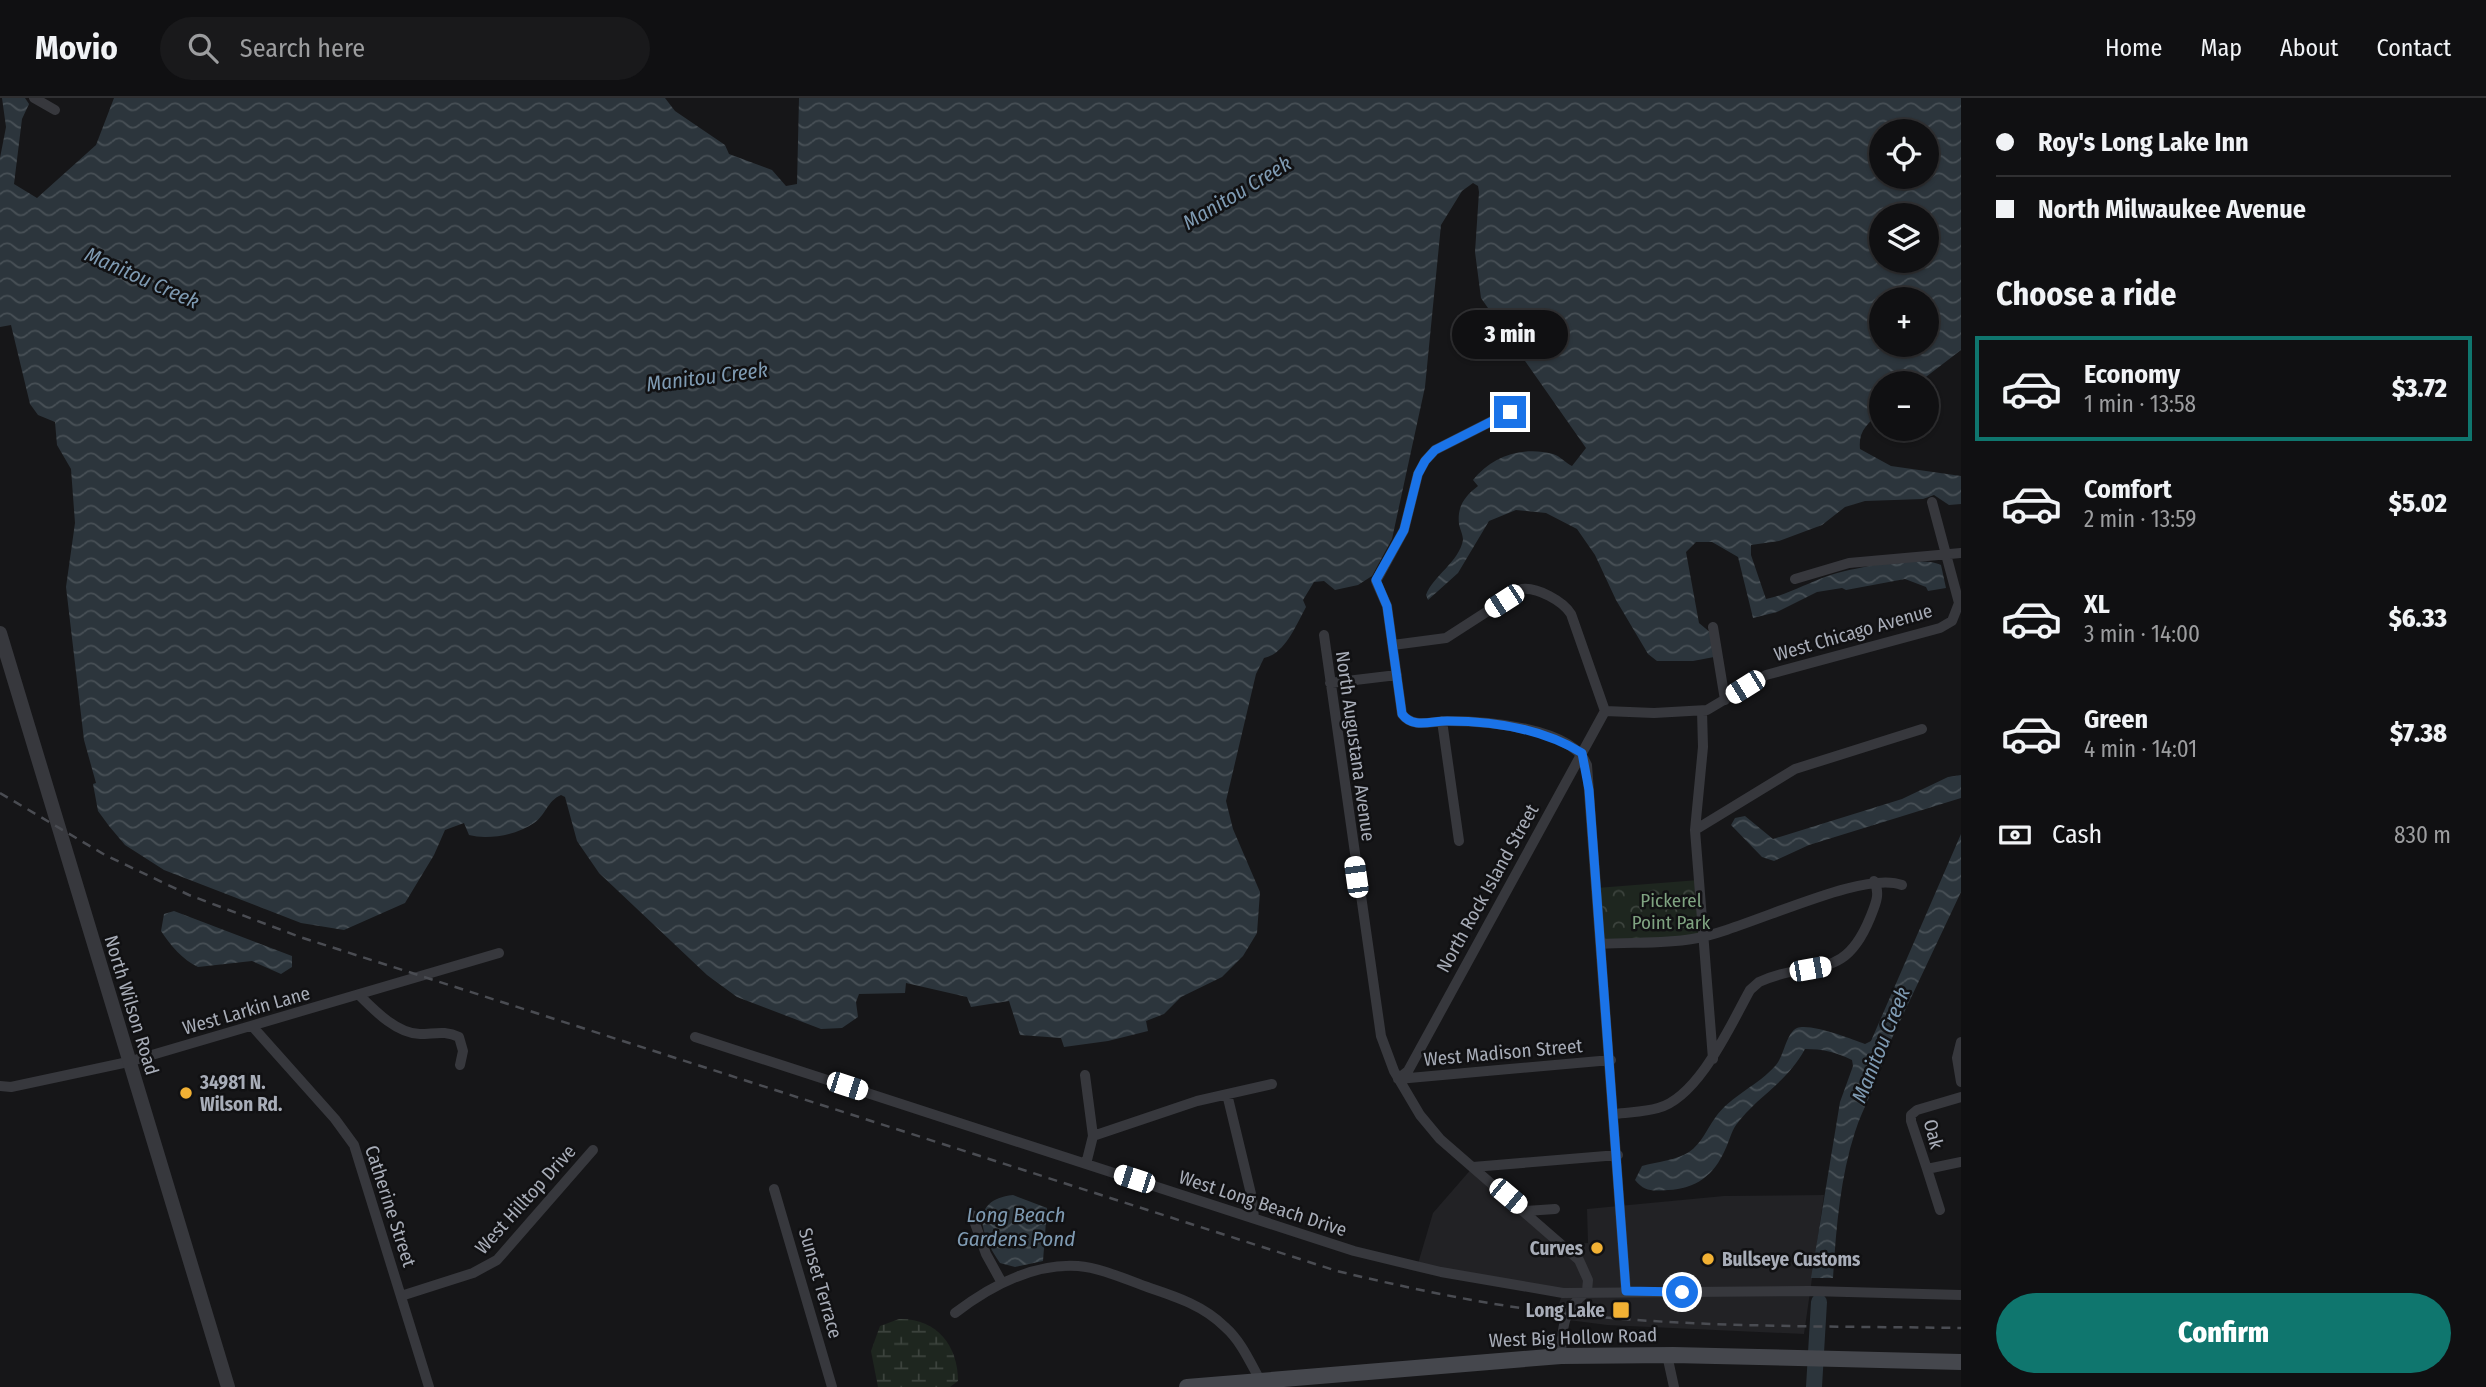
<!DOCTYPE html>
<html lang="en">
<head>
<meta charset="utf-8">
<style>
	:root { --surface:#101012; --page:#19191b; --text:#f1f3f6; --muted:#9c9d9f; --line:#303032; --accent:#0f766e }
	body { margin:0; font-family:"Fira Sans Condensed",sans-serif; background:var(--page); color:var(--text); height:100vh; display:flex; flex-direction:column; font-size:26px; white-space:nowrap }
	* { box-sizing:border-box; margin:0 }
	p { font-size:23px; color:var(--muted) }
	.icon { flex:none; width:38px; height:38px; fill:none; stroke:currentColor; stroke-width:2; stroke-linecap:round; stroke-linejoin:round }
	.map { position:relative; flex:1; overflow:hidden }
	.drawer { display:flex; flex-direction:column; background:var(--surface); width:525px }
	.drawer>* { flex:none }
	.banner { display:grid; align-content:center; height:154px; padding:0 35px; background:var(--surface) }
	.tools { position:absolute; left:1869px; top:21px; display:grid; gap:14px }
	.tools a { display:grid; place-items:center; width:70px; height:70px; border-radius:50%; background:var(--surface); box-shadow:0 2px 5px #0004,0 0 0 2px var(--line); font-size:35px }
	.end { position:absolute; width:32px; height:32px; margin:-16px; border:9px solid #1a73e8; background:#fff; box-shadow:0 0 0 4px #fff }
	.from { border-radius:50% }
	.bubble { position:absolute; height:49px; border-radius:24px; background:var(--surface); box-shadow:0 2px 5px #0004,0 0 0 2px var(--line); font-size:23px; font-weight:800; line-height:49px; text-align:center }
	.car { position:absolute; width:21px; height:42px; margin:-21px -10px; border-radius:9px; box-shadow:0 0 5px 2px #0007; background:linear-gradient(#fff 24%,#345 0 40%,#fff 0 76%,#345 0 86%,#fff 0) }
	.banner b { display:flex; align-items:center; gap:24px; height:66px; font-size:26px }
	.banner b+b { border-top:2px solid var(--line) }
	.banner i { width:18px; height:18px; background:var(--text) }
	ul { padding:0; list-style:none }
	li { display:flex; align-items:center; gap:21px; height:105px; margin:0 14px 10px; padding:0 21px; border:4px solid transparent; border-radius:0px }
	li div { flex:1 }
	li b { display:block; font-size:26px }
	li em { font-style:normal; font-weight:800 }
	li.on { border-color:var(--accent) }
	li>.icon { width:63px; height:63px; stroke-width:1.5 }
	h2 { padding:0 35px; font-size:32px; line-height:84px }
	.pay { display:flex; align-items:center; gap:18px; height:77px; padding:0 35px; font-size:26px }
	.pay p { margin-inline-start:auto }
	.primary-button { display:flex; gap:14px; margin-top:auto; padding:14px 35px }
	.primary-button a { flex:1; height:80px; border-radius:42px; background:var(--accent); color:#fff; font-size:28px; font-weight:800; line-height:80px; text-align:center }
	header { display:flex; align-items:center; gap:42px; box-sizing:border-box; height:98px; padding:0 35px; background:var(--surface); border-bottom:2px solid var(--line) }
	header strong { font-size:33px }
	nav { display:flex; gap:38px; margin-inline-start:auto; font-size:24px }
	.search { width:490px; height:63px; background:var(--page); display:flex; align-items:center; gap:18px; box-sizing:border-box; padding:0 24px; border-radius:38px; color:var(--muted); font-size:26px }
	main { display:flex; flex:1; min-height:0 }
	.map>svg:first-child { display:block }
	.built { fill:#222225 }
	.forest { fill:url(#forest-crowns) }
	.wetland { fill:url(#wetland-marsh) }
	.water { fill:url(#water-waves); fill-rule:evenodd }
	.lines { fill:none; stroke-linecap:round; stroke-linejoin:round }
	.river { stroke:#2c353c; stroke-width:16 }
	.minor { stroke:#37383d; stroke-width:10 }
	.tertiary { stroke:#37383d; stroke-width:14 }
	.secondary { stroke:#45474d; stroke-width:16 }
	.rail { stroke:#4a4c52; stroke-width:2.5; stroke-dasharray:9 7; stroke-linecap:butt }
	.route { stroke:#1a73e8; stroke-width:9 }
	.poi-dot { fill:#f2b134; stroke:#111113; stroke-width:2.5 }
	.labels { text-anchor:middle; stroke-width:5; stroke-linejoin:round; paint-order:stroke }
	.street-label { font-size:19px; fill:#a8adb8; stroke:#111113 }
	.park-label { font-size:19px; fill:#7fa381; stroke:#111113 }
	.poi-label { font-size:19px; font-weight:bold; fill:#a8adb8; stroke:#111113; text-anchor:start }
	.water-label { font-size:21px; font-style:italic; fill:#7f9bb3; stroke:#111113 }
</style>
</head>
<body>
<header>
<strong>Movio</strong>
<div class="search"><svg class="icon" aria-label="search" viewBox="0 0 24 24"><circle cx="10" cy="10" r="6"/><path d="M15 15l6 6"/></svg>Search here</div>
<nav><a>Home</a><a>Map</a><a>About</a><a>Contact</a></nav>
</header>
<main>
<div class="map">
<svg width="1961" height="1289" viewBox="0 0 1961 1289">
	<defs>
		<pattern id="forest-crowns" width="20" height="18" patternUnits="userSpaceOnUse" patternTransform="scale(1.75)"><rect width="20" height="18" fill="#1e261f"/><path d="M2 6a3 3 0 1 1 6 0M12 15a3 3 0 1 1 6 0" fill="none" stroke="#3c433d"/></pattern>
		<pattern id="wetland-marsh" width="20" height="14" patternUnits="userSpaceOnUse" patternTransform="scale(1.75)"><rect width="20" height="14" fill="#1e261f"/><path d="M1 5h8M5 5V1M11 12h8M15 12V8" fill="none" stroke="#3c433d"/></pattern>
		<pattern id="water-waves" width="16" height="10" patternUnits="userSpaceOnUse" patternTransform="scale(1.75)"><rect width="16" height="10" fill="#2c353c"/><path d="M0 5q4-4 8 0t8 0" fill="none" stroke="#485056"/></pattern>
	</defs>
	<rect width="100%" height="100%" fill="#161618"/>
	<path class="built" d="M1473 1069 1563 1147 1588 1145 1587 1111 1724 1098 1824 1097 1804 1236 1607 1227 1553 1220 1563 1195 1417 1169 1433 1115Z"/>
	<path class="forest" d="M1699 782 1704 838 1601 846 1597 790Z"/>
	<path class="wetland" d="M899 1221C936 1220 958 1247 958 1283L950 1289H878L871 1253 880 1228Z"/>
	<path class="water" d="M2 0H25L29 6 22 21 14 86 37 100 96 47 114 0H665L675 13 725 47 729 56 772 72 786 88 797 86 799 0H1961V252L1918 285H1881V314C1868 325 1858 333 1860 351L1891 368 1961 378V406L1949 407 1934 397 1923 401 1865 403 1845 409 1822 427 1779 443 1751 447V457L1766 501C1787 497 1807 485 1828 478 1852 470 1918 457 1941 467L1946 490 1928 493 1926 489 1905 481 1846 492 1842 490 1817 494 1777 514 1753 520 1738 459 1712 444H1696L1686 454 1699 525 1711 535 1714 559 1693 563H1657L1648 556 1616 502 1595 457 1577 431 1546 415 1516 412 1489 423 1458 475 1428 502 1426 497C1433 478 1459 464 1463 442 1463 437 1460 431 1459 426 1457 408 1465 398 1478 388L1473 382C1492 358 1523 348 1553 356 1560 358 1566 365 1572 368L1586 350 1481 200 1475 154 1479 94 1478 88 1473 85 1462 93 1441 127 1425 289 1392 441 1372 478 1358 487 1335 492 1324 483 1314 484 1303 502 1306 509C1296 527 1285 556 1264 560L1256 576 1226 703 1233 731 1260 794 1257 835 1243 858 1222 879 1181 899 1164 916 1146 923 1148 933 1108 943 1064 949 1061 940 1020 937 1009 903 971 909 967 899 906 885 905 895 859 896 856 904 858 919 842 930 821 931 737 899 707 877 599 775 577 743 565 699 561 697C547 703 546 717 534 725 517 737 488 742 469 737L464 725 445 732 434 757 405 805 344 832 301 825 164 772 125 747 109 728 98 713 93 686 96 685 84 642 66 489 75 425 71 371 57 347 55 324 38 317 30 306 11 227 0 229V60L6 29ZM1881 33H1927V79H1881ZM1881 117H1927V163H1881ZM1881 201H1927V247H1881Z
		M1961 677V700L1809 747 1774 763 1762 759 1731 727 1735 720 1745 718 1773 741 1902 701 1948 679Z
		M1961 736V794L1884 957C1879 985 1863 1008 1855 1034 1840 1080 1836 1132 1833 1180H1811L1840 1004 1853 968 1852 962C1836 954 1822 951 1805 951 1786 986 1757 998 1736 1027 1731 1034 1729 1044 1725 1052 1714 1077 1696 1091 1668 1092 1652 1093 1645 1094 1635 1082L1642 1068C1656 1064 1677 1062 1689 1054 1701 1046 1707 1031 1715 1020 1731 997 1758 988 1776 967 1784 958 1786 935 1797 930 1811 925 1851 941 1865 946L1871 943Z
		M174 813 292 858V869L281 876 252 863 198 869C183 862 170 847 161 833L164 816Z
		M1013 1097 1047 1110 1043 1163 1015 1169 1000 1165C981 1138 968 1102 1013 1097Z"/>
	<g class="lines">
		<path class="river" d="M1814 1289 1819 1204"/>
		<path class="minor" d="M34 0 55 12
			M1510 314 1435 352 1425 363 1418 376 1404 432 1376 483 1387 508 1402 616C1413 631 1431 623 1448 623 1484 623 1572 629 1587 667L1626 1193
			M1795 481 1849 465 1961 455
			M1713 529 1725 602
			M1324 537 1381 938 1394 973 1420 1017 1440 1041 1579 1162 1588 1182 1587 1193C1563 1212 1562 1229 1561 1258
			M1393 547 1446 540 1522 491C1537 489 1563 503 1571 516L1605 613
			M1330 585 1397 577
			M1605 613 1654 615 1707 612 1766 577 1940 530 1952 523 1959 505 1932 404
			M1702 613 1703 649 1695 732 1713 961
			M1442 623 1459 743
			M1695 732 1795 671 1922 631
			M1601 846C1631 844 1663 846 1692 841 1744 833 1861 771 1902 787
			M359 897C374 912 397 936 420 936 434 936 445 932 459 939L463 953 460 967
			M253 929 335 1021 354 1047 429 1289
			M695 939 1354 1153 1441 1174 1563 1195 1810 1193 1961 1197
			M1961 944 1957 960 1961 984
			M1085 977 1093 1038 1086 1066
			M1398 981 1408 973 1605 613
			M1398 981 1611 962
			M0 988 11 989 128 964 499 855
			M1227 996 1252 1100 1254 1120
			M1961 999 1917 1012 1911 1017V1023L1927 1071 1961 1064
			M1615 1016C1629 1014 1645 1014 1658 1010 1699 999 1731 926 1750 892L1759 884C1812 860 1843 886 1870 820 1875 807 1881 796 1874 783
			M1093 1038 1197 1003 1272 986
			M1473 1069 1618 1057
			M1927 1071 1940 1112
			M774 1091 832 1289
			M1526 1113 1555 1111
			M972 1117 986 1156 1002 1185
			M401 1198 473 1175 497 1162 593 1052
			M955 1215C989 1189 1033 1165 1078 1168 1102 1170 1127 1182 1150 1190 1177 1199 1204 1208 1225 1229 1241 1243 1250 1264 1260 1282
			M1667 1257 1674 1289"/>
		<path class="tertiary" d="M0 535 228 1289"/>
		<path class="secondary" d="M1187 1289 1561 1258 1673 1257 1961 1264"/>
		<path class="rail" d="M0 695 105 757 189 797 300 839 1337 1173C1416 1192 1496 1209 1578 1217 1705 1230 1834 1228 1961 1230"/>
	</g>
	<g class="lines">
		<path class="route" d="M1510 314 1435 352 1425 363 1418 376 1404 432 1376 482 1387 508 1402 616C1413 631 1431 623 1447 623 1494 623 1541 630 1582 655L1589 692 1626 1193 1682 1194"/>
	</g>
	<g class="poi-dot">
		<circle cx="186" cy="995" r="7"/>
		<circle cx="1597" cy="1150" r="7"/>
		<circle cx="1708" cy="1161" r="7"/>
		<rect x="1612" y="1203" width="18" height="18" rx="3.5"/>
	</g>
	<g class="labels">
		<g class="street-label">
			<text transform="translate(1853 534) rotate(-16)" y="7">West Chicago Avenue</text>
			<text transform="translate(1356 648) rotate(82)" y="7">North Augustana Avenue</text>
			<text transform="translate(1487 790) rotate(-61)" y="7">North Rock Island Street</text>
			<text transform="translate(132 907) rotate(73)" y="7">North Wilson Road</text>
			<text transform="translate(246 912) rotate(-16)" y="7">West Larkin Lane</text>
			<text transform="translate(1503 954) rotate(-5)" y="7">West Madison Street</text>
			<text transform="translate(1934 1036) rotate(76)" y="7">Oak</text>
			<text transform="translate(525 1101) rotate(-48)" y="7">West Hilltop Drive</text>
			<text transform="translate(1263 1105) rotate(18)" y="7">West Long Beach Drive</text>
			<text transform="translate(391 1108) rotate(72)" y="7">Catherine Street</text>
			<text transform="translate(821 1185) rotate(74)" y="7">Sunset Terrace</text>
			<text transform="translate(1573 1239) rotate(-2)" y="7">West Big Hollow Road</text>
		</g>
		<g class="park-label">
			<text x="1671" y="809">Pickerel<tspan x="1671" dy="22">Point Park</tspan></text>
		</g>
		<g class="poi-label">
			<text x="200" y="991">34981 N.<tspan x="200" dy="22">Wilson Rd.</tspan></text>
			<text x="1583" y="1157" text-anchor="end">Curves</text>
			<text x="1722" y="1168">Bullseye Customs</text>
			<text x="1605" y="1219" text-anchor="end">Long Lake</text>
		</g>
		<g class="water-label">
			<text transform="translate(1237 95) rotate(-31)" y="7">Manitou Creek</text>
			<text transform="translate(142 180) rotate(24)" y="7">Manitou Creek</text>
			<text transform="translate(707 279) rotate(-7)" y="7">Manitou Creek</text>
			<text transform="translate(1881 947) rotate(-68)" y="7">Manitou Creek</text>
			<text x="1016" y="1124">Long Beach<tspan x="1016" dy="24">Gardens Pond</tspan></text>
		</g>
	</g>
</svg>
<div class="tools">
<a><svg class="icon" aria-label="locate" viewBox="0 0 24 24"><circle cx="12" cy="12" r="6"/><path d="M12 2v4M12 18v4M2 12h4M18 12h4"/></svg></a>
<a><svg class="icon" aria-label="layers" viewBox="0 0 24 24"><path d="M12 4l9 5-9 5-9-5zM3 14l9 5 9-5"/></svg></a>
<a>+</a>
<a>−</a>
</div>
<i class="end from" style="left:1682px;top:1194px"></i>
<i class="end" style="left:1510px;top:314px"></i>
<div class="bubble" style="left:1452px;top:212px;width:116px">3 min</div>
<i class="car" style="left:1504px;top:503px;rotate:237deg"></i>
<i class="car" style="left:1745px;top:589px;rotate:238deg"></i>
<i class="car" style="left:1356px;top:779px;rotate:352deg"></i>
<i class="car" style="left:1810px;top:871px;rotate:80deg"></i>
<i class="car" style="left:847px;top:988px;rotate:108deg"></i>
<i class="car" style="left:1134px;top:1081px;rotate:288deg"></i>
<i class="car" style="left:1508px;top:1098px;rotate:130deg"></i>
</div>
<section class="drawer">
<div class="banner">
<b><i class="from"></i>Roy's Long Lake Inn</b>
<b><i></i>North Milwaukee Avenue</b>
</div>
<h2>Choose a ride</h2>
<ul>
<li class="on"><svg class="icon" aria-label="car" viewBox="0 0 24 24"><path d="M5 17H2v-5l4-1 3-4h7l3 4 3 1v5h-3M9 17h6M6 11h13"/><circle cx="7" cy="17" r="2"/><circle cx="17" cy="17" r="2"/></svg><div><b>Economy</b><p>1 min · 13:58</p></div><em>$3.72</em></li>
<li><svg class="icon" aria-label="car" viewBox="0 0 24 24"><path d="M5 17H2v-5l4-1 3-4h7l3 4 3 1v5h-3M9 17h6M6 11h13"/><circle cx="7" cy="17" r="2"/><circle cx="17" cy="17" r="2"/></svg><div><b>Comfort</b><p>2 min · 13:59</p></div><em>$5.02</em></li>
<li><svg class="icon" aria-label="car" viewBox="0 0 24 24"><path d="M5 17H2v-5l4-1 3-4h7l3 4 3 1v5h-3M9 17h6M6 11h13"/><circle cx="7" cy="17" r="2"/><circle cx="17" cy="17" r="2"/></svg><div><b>XL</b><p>3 min · 14:00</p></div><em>$6.33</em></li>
<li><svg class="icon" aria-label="car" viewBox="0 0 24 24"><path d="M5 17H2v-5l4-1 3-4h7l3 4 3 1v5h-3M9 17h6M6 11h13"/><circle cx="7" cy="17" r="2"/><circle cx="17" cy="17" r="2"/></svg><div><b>Green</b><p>4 min · 14:01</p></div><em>$7.38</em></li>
</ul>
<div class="pay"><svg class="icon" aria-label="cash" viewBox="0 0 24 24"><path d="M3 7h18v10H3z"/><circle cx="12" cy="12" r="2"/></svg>Cash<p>830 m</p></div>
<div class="primary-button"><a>Confirm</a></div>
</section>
</main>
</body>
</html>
